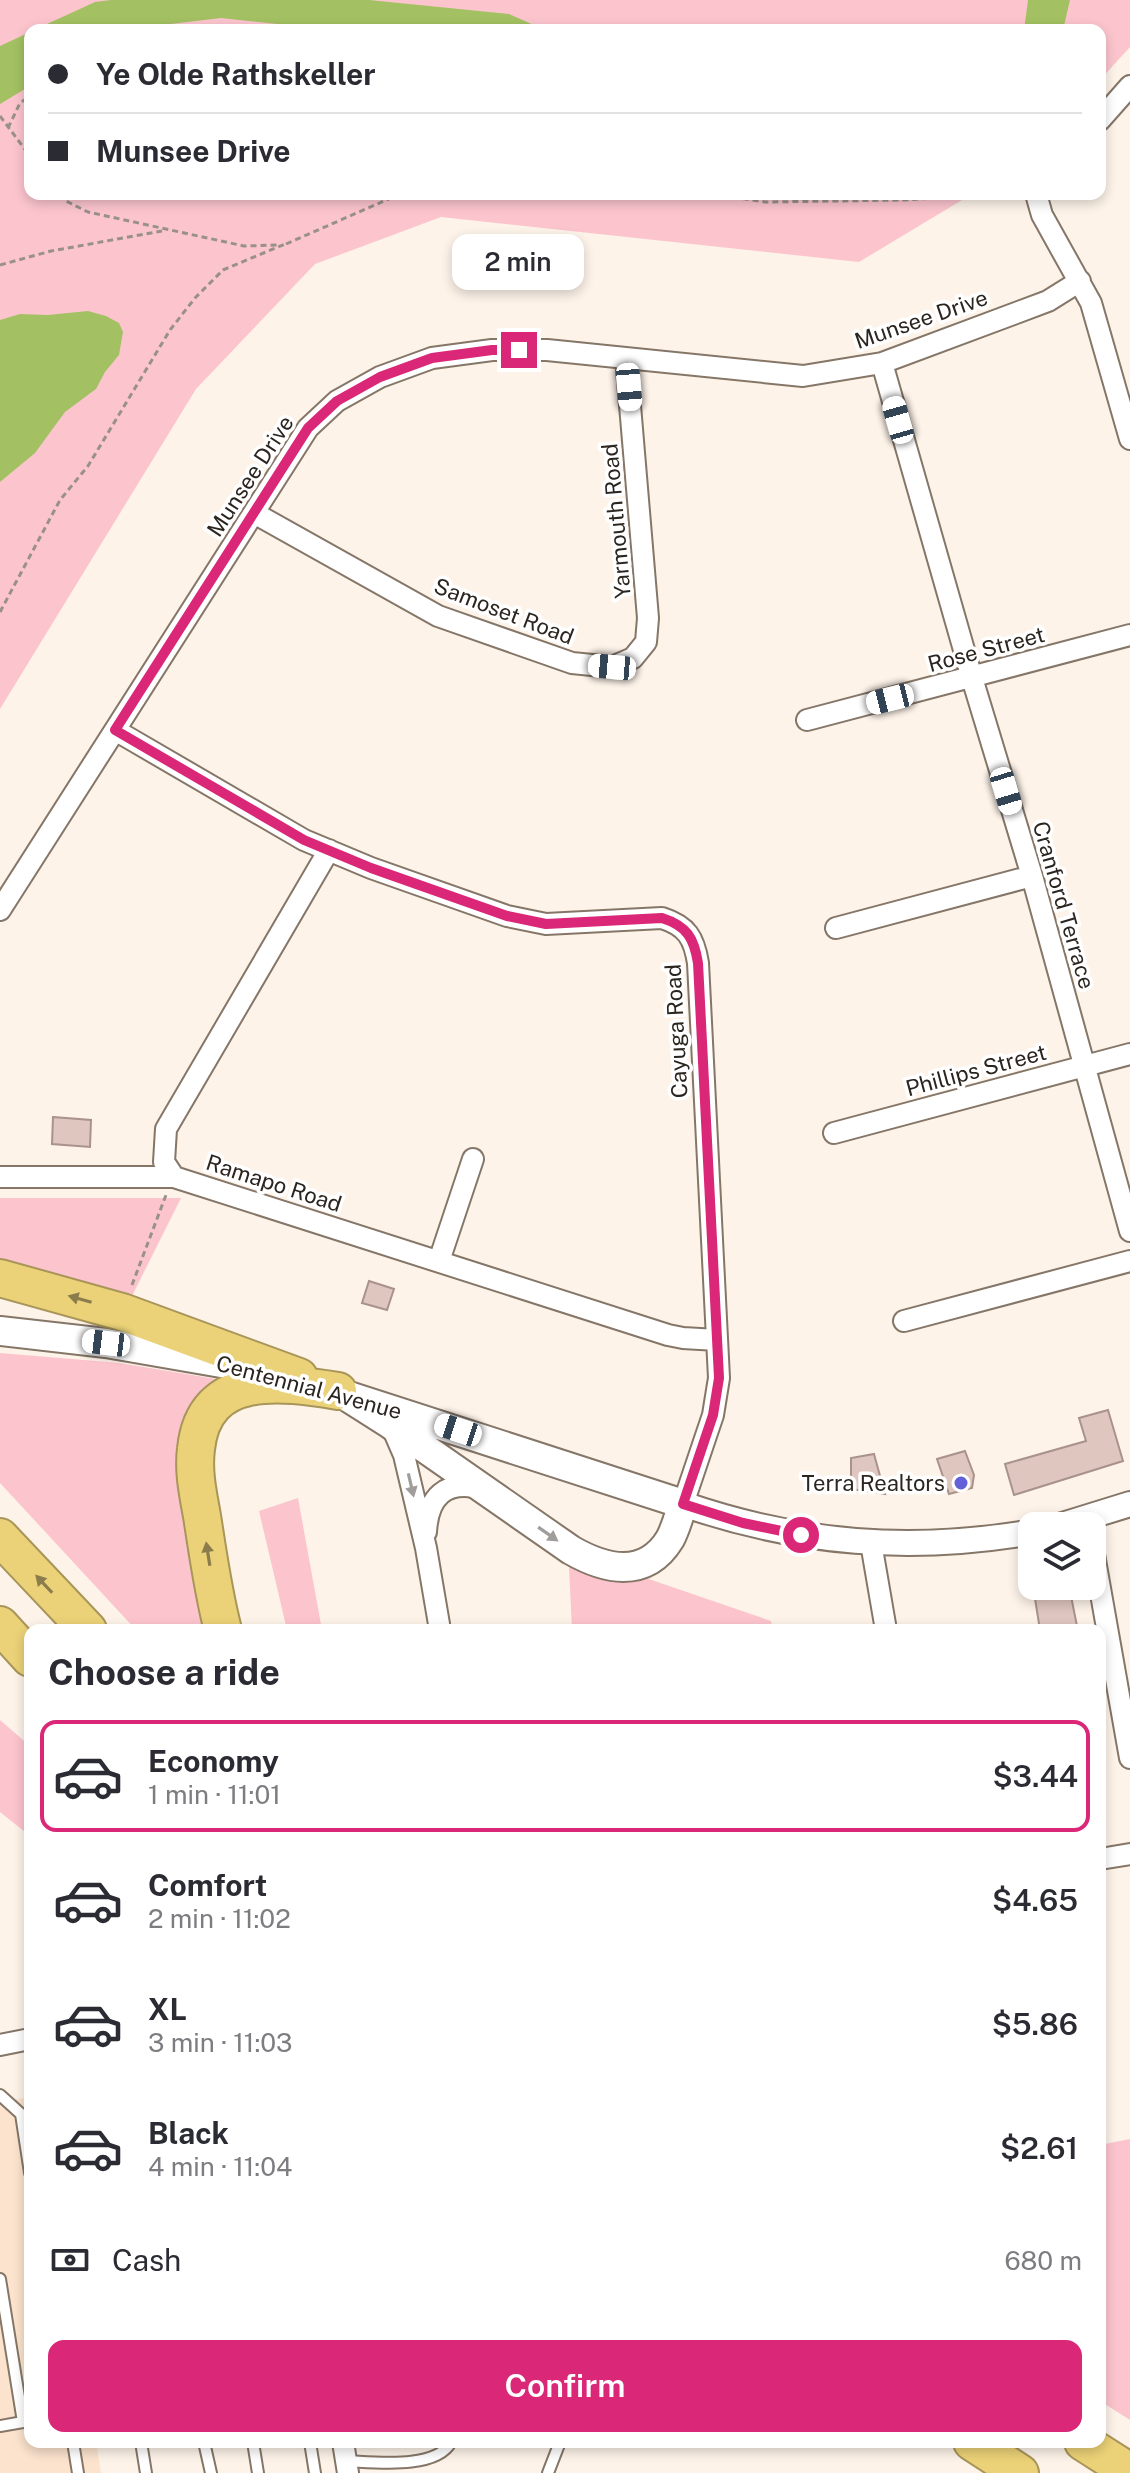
<!DOCTYPE html>
<html lang="en">
<head>
<meta charset="utf-8">
<style>
	:root { --surface:#fff; --page:#f2f2f3; --text:#2b2b33; --muted:#7c7c81; --line:#e1e1e2; --accent:#db2777 }
	body { margin:0; font-family:"Public Sans",sans-serif; background:var(--page); color:var(--text); height:100vh; display:flex; flex-direction:column; font-size:30px; white-space:nowrap }
	* { box-sizing:border-box; margin:0 }
	p { font-size:26px; color:var(--muted) }
	.icon { flex:none; width:44px; height:44px; fill:none; stroke:currentColor; stroke-width:2; stroke-linecap:round; stroke-linejoin:round }
	.map { position:relative; flex:1; overflow:hidden }
	.drawer { position:absolute; left:24px; top:1624px; width:1082px; height:824px; display:flex; flex-direction:column; background:var(--surface); border-radius:16px; box-shadow:0 4px 12px #0003 }
	.drawer>* { flex:none }
	.banner { position:absolute; left:24px; top:24px; width:1082px; height:176px; border-radius:16px; box-shadow:0 4px 12px #0003; display:grid; align-content:center; height:176px; padding:0 24px; background:var(--surface) }
	.buttons { position:absolute; left:1018px; top:1512px; display:grid; gap:16px }
	.buttons a { display:grid; place-items:center; width:88px; height:88px; border-radius:16px; background:var(--surface); box-shadow:0 4px 12px #0003; font-size:40px }
	.end { position:absolute; width:36px; height:36px; margin:-18px; border:10px solid #db2777; background:#fff; box-shadow:0 0 0 4px #fff }
	.from { border-radius:50% }
	.bubble { position:absolute; height:56px; border-radius:16px; background:var(--surface); box-shadow:0 4px 12px #0003; font-size:26px; font-weight:600; line-height:56px; text-align:center }
	.car { position:absolute; width:24px; height:48px; margin:-24px -12px; border-radius:10px; box-shadow:0 0 6px 2px #0007; background:linear-gradient(#fff 24%,#345 0 40%,#fff 0 76%,#345 0 86%,#fff 0) }
	.banner b { display:flex; align-items:center; gap:28px; height:76px; font-size:30px }
	.banner b+b { border-top:2px solid var(--line) }
	.banner i { width:20px; height:20px; background:var(--text) }
	ul { padding:0; list-style:none }
	li { display:flex; align-items:center; gap:24px; height:112px; margin:0 16px 12px; padding:0 8px; border:4px solid transparent; border-radius:16px }
	li div { flex:1 }
	li b { display:block; font-size:30px }
	li em { font-style:normal; font-weight:600 }
	li.selected { border-color:var(--accent) }
	li>.icon { width:72px; height:72px; stroke-width:1.5 }
	h2 { padding:0 24px; font-size:36px; line-height:96px }
	.pay { display:flex; align-items:center; gap:20px; height:88px; padding:0 24px; font-size:30px }
	.pay p { margin-inline-start:auto }
	.action { display:flex; gap:16px; margin-top:auto; padding:16px 24px }
	.action a { flex:1; height:92px; border-radius:16px; background:var(--accent); color:#fff; font-size:32px; font-weight:600; line-height:92px; text-align:center }
	.map>svg:first-child { display:block }
	.built { fill:#fbe3cd }
	.green { fill:#fcc5ce }
	.water { fill:#a3c162 }
	.building { fill:#dfc6bf; stroke:#a9928c; stroke-width:2 }
	.lines { fill:none; stroke-linecap:round; stroke-linejoin:round }
	.service-casing { stroke:#857667; stroke-width:14 }
	.minor-casing { stroke:#857667; stroke-width:24 }
	.tertiary-casing { stroke:#857667; stroke-width:28 }
	.secondary-casing { stroke:#857667; stroke-width:32 }
	.motorway-casing { stroke:#a89559; stroke-width:40 }
	.path { stroke:#999189; stroke-width:3; stroke-dasharray:6 4; stroke-linecap:butt }
	.service { stroke:#fff; stroke-width:10 }
	.minor { stroke:#fff; stroke-width:20 }
	.tertiary { stroke:#fff; stroke-width:24 }
	.secondary { stroke:#fff; stroke-width:28 }
	.motorway { stroke:#ebd278; stroke-width:36 }
	.oneway { fill:#8b7c4c }
	.oneway2 { fill:#a09d9a }
	.route { stroke:#db2777; stroke-width:10 }
	.poi-dot { fill:#635fd8; stroke:#fff; stroke-width:3 }
	.labels { text-anchor:middle; stroke-width:7; stroke-linejoin:round; paint-order:stroke }
	.street-label { font-size:22px; fill:#2b251f; stroke:#fff }
	.poi-label { font-size:22px; fill:#2b251f; stroke:#fff; text-anchor:end }
</style>
</head>
<body>
<div class="map">
<svg width="1130" height="2473" viewBox="0 0 1130 2473">
	<rect width="100%" height="100%" fill="#fdf3e9"/>
	<path class="built" d="M30 2097V2442H96L101 2473H0V2102Z"/>
	<path class="green" d="M0 0H1130V47L1100 80V30H30V194H972L859 262 441 217 315 264 196 389 0 709Z
		M0 1198H181L128 1304 0 1266Z
		M0 1353 120 1363 228 1381 204 1405 214 1630H136L0 1483Z
		M298 1498 322 1630H287L259 1511Z
		M569 1567 640 1576 771 1621 773 1630H572Z
		M0 1720 30 1746V1836L0 1812Z
		M1130 2139V2420L1100 2401V2145Z"/>
	<path class="water" d="M111 0H369L509 14 545 30H333L221 18 120 30H34L95 2Z
		M1028 0H1070L1063 30H1024Z
		M30 32V86L0 104V46Z
		M88 311 106 316 119 323 123 332 119 355 105 372 96 389 65 412 35 453 0 482V320L20 314 48 315Z"/>
	<path class="building" d="M53 1117 91 1120 90 1147 52 1144Z
		M369 1281 394 1289 387 1310 362 1303Z
		M1108 1410 1123 1461 1014 1495 1005 1464 1086 1441 1079 1418Z
		M965 1451 974 1475 972 1488 949 1494 937 1459Z
		M874 1454 885 1494 851 1489V1458Z
		M1033 1586H1069L1077 1626 1060 1630H1040Z"/>
	<g class="lines">
		<defs>
			<path id="service" d="M0 2095 21 2114 30 2173
				M0 2279 23 2422 0 2426
				M73 2442 78 2473
				M141 2442 146 2473
				M204 2442 211 2473
				M253 2442 258 2473
				M310 2442 315 2473
				M347 2461C374 2462 436 2470 451 2442
				M548 2473 560 2442"/>
			<path id="minor" d="M1100 120 1130 86
				M1036 194 1042 215 1091 303 1130 439
				M882 363 972 678 1032 876 1130 1231
				M254 513 438 616 572 663 612 667 633 658 646 642 648 618 626 358
				M807 720 1130 635
				M115 730 304 840 371 868 507 916 546 924 662 918C687 926 694 938 698 963L719 1378 713 1415 683 1504
				M0 910 308 428 337 401 380 377 432 358 492 350H547L803 376 882 363 1048 301 1080 281
				M836 928 1032 876
				M834 1133 1130 1054
				M0 1177H174L668 1335 683 1338 717 1340
				M174 1177 164 1162 166 1129 329 850
				M439 1261 473 1159
				M904 1321 1130 1261
				M391 1425 404 1455 426 1548 440 1630
				M426 1532C428 1497 445 1480 480 1488
				M871 1543 886 1630
				M1092 1543 1130 1758
				M1100 1859 1130 1854
				M0 2045 30 2039
				M343 2442 348 2473"/>
			<path id="tertiary" d="M683 1504C799 1544 911 1553 1032 1532
				M1059 1526 1130 1504"/>
			<path id="secondary" d="M0 1331 106 1343 227 1364
				M318 1386 683 1504C679 1515 676 1528 670 1539 645 1580 604 1569 571 1550L390 1424 338 1391"/>
			<path id="motorway" d="M0 1278 122 1312 299 1377
				M0 1537 88 1630
				M0 1625 30 1658
				M223 1630C213 1592 208 1554 202 1516 198 1494 193 1471 196 1449 204 1370 283 1382 338 1391
				M972 2442 1020 2473
				M1083 2442 1130 2472"/>
		</defs>
		<use href="#service" class="service-casing"/>
		<use href="#minor" class="minor-casing"/>
		<use href="#tertiary" class="tertiary-casing"/>
		<use href="#secondary" class="secondary-casing"/>
		<use href="#motorway" class="motorway-casing"/>
		<path class="path" d="M0 116 30 156
			M8 128 20 103 30 96
			M60 194 66 201 88 212 244 246 278 245
			M713 194 765 202 904 200 994 194
			M888 194 900 199
			M286 244 400 194
			M0 265 51 251 162 231
			M0 612 60 500 88 466 170 330 195 298 223 270 285 244
			M132 1285 166 1195"/>
		<use href="#service" class="service"/>
		<use href="#minor" class="minor"/>
		<use href="#tertiary" class="tertiary"/>
		<use href="#secondary" class="secondary"/>
		<use href="#motorway" class="motorway"/>
	</g>
	<defs><path id="oneway-solid" d="M-6-.8H1V-3.2L6.5 0L1 3.2V.8H-6Z" transform="scale(2)"/></defs>
	<g class="oneway">
		<use href="#oneway-solid" transform="translate(80 1299) rotate(-164)"/>
		<use href="#oneway-solid" transform="translate(208 1554) rotate(-99)"/>
		<use href="#oneway-solid" transform="translate(44 1584) rotate(-133)"/>
	</g>
	<g class="oneway2">
		<use href="#oneway-solid" transform="translate(411 1485) rotate(77)"/>
		<use href="#oneway-solid" transform="translate(548 1534) rotate(35)"/>
	</g>
	<g class="lines">
		<path class="route" d="M519 350H492L432 358 380 377 337 401 308 428 115 730 304 840 371 868 507 916 546 924 662 918C687 926 694 938 698 963L719 1378 713 1415 683 1504 743 1523 801 1535"/>
	</g>
	<circle class="poi-dot" cx="961" cy="1483" r="8"/>
	<g class="labels">
		<g class="street-label">
			<text transform="translate(921 319) rotate(-19)" y="8">Munsee Drive</text>
			<text transform="translate(250 476) rotate(-57)" y="8">Munsee Drive</text>
			<text transform="translate(616 521) rotate(-95)" y="8">Yarmouth Road</text>
			<text transform="translate(504 611) rotate(21)" y="8">Samoset Road</text>
			<text transform="translate(986 649) rotate(-15)" y="8">Rose Street</text>
			<text transform="translate(1064 905) rotate(74)" y="8">Cranford Terrace</text>
			<text transform="translate(676 1031) rotate(-93)" y="8">Cayuga Road</text>
			<text transform="translate(976 1070) rotate(-15)" y="8">Phillips Street</text>
			<text transform="translate(274 1183) rotate(18)" y="8">Ramapo Road</text>
			<text transform="translate(309 1387) rotate(15)" y="8">Centennial Avenue</text>
		</g>
		<g class="poi-label">
			<text x="945" y="1491">Terra Realtors</text>
		</g>
	</g>
</svg>
<div class="buttons">
<a><svg class="icon" aria-label="layers" viewBox="0 0 24 24"><path d="M12 4l9 5-9 5-9-5zM3 14l9 5 9-5"/></svg></a>
</div>
<i class="end from" style="left:801px;top:1535px"></i>
<i class="end" style="left:519px;top:350px"></i>
<div class="bubble" style="left:452px;top:234px;width:132px">2 min</div>
<i class="car" style="left:629px;top:387px;rotate:175deg"></i>
<i class="car" style="left:898px;top:420px;rotate:344deg"></i>
<i class="car" style="left:612px;top:667px;rotate:275deg"></i>
<i class="car" style="left:890px;top:699px;rotate:256deg"></i>
<i class="car" style="left:1006px;top:791px;rotate:163deg"></i>
<i class="car" style="left:106px;top:1343px;rotate:277deg"></i>
<i class="car" style="left:458px;top:1430px;rotate:288deg"></i>
<div class="banner">
<b><i class="from"></i>Ye Olde Rathskeller</b>
<b><i></i>Munsee Drive</b>
</div>
<section class="drawer">
<h2>Choose a ride</h2>
<ul>
<li class="selected"><svg class="icon" aria-label="car" viewBox="0 0 24 24"><path d="M5 17H2v-5l4-1 3-4h7l3 4 3 1v5h-3M9 17h6M6 11h13"/><circle cx="7" cy="17" r="2"/><circle cx="17" cy="17" r="2"/></svg><div><b>Economy</b><p>1 min · 11:01</p></div><em>$3.44</em></li>
<li><svg class="icon" aria-label="car" viewBox="0 0 24 24"><path d="M5 17H2v-5l4-1 3-4h7l3 4 3 1v5h-3M9 17h6M6 11h13"/><circle cx="7" cy="17" r="2"/><circle cx="17" cy="17" r="2"/></svg><div><b>Comfort</b><p>2 min · 11:02</p></div><em>$4.65</em></li>
<li><svg class="icon" aria-label="car" viewBox="0 0 24 24"><path d="M5 17H2v-5l4-1 3-4h7l3 4 3 1v5h-3M9 17h6M6 11h13"/><circle cx="7" cy="17" r="2"/><circle cx="17" cy="17" r="2"/></svg><div><b>XL</b><p>3 min · 11:03</p></div><em>$5.86</em></li>
<li><svg class="icon" aria-label="car" viewBox="0 0 24 24"><path d="M5 17H2v-5l4-1 3-4h7l3 4 3 1v5h-3M9 17h6M6 11h13"/><circle cx="7" cy="17" r="2"/><circle cx="17" cy="17" r="2"/></svg><div><b>Black</b><p>4 min · 11:04</p></div><em>$2.61</em></li>
</ul>
<div class="pay"><svg class="icon" aria-label="cash" viewBox="0 0 24 24"><path d="M3 7h18v10H3z"/><circle cx="12" cy="12" r="2"/></svg>Cash<p>680 m</p></div>
<div class="action"><a>Confirm</a></div>
</section>
</div>
</body>
</html>
